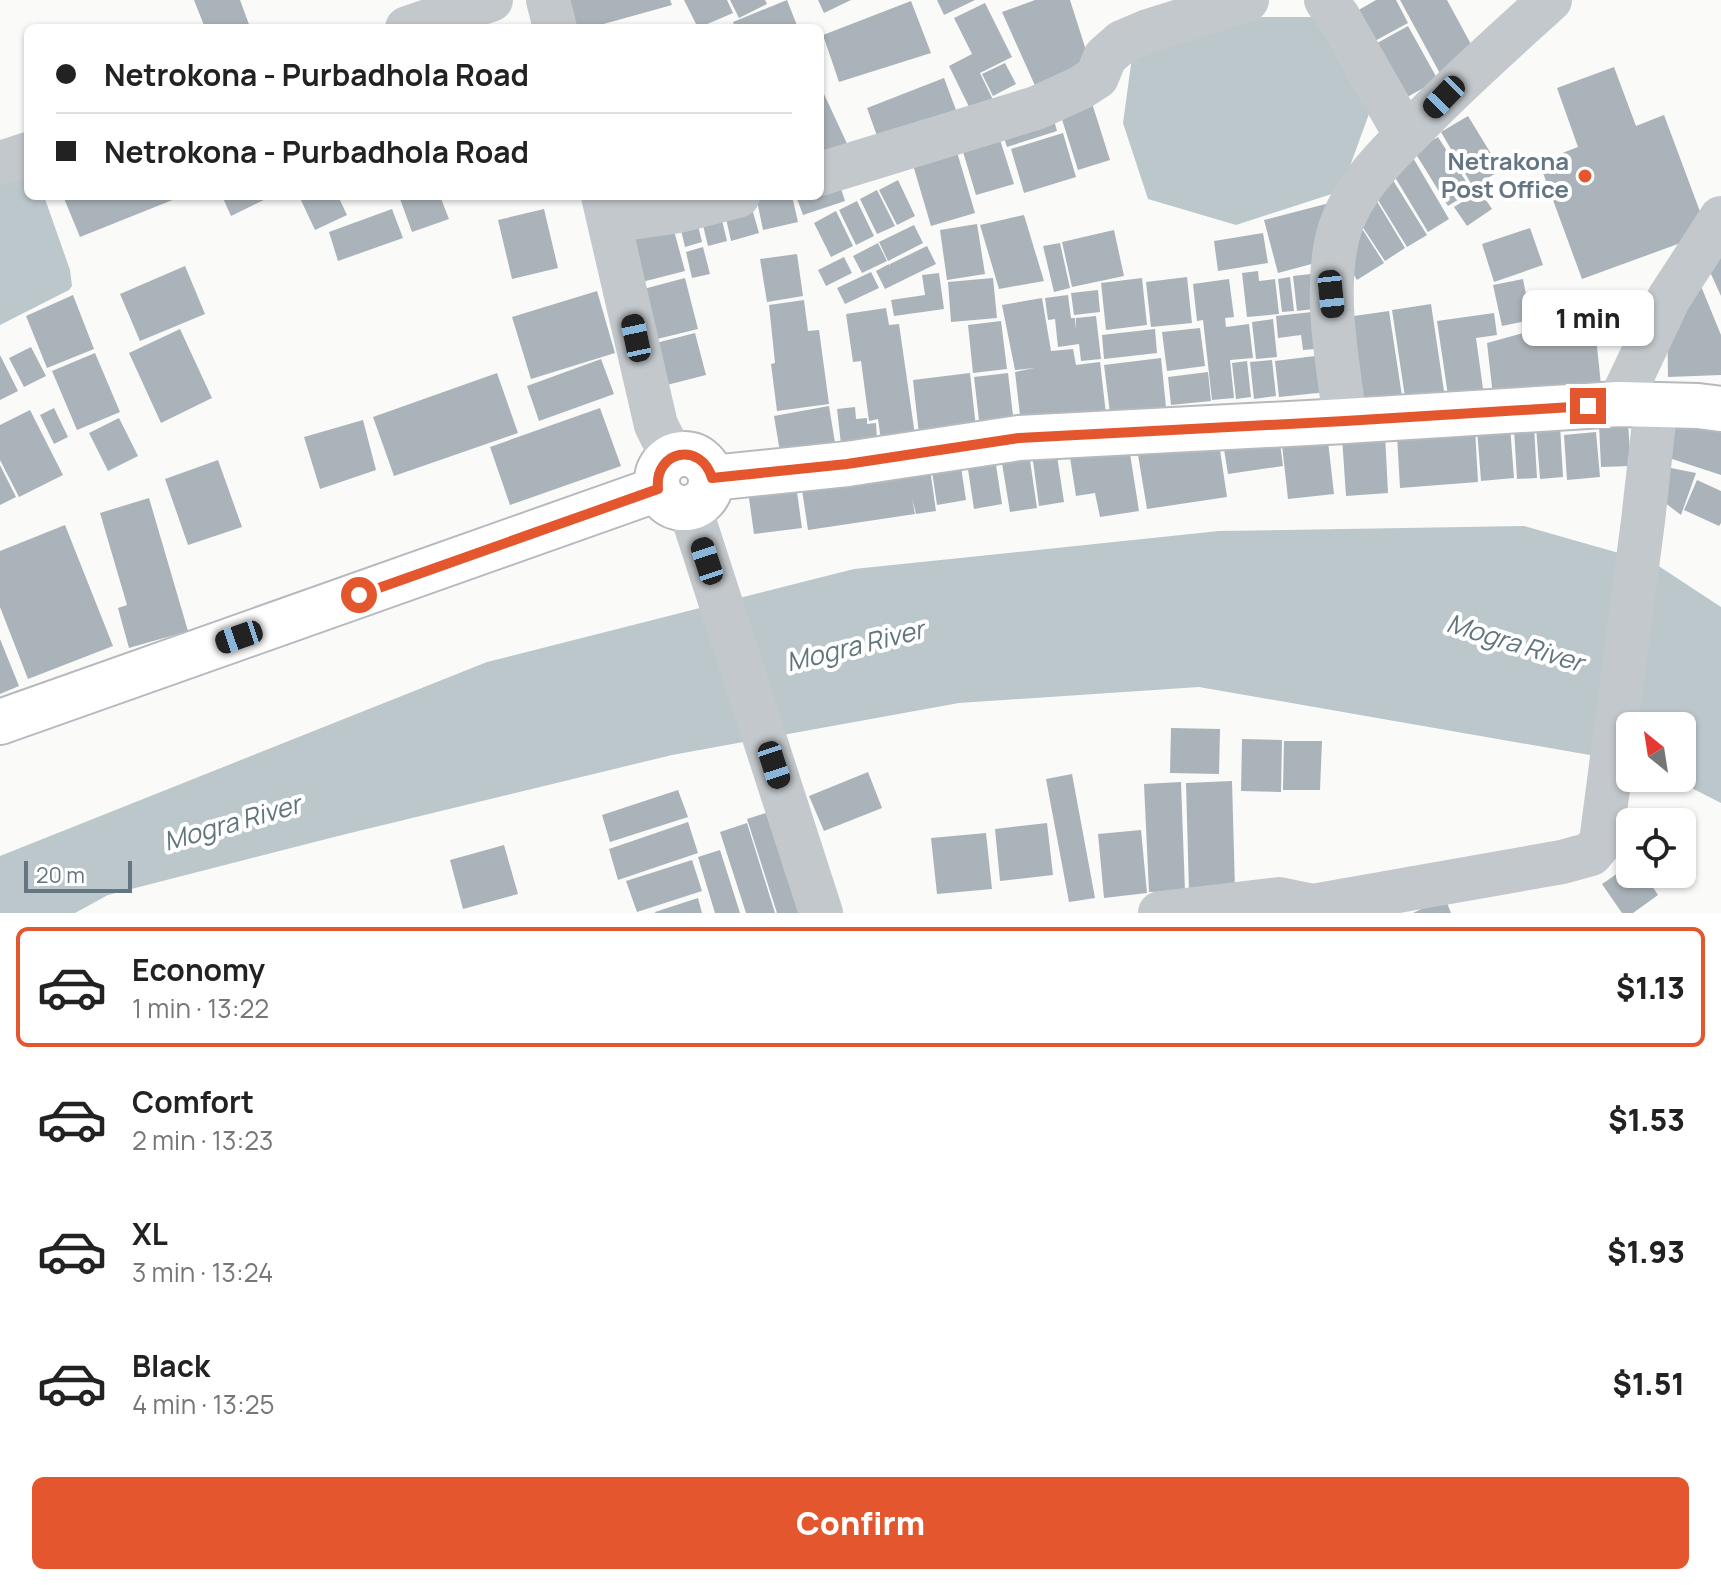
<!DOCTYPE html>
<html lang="en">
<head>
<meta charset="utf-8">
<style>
	:root { --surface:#fff; --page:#f2f2f2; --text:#222; --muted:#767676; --line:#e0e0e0; --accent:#e4572e }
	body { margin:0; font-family:Manrope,sans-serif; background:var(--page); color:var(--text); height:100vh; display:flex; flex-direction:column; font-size:30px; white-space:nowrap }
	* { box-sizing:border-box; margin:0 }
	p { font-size:26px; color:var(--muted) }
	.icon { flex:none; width:44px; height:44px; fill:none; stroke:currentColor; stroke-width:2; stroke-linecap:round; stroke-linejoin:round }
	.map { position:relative; height:913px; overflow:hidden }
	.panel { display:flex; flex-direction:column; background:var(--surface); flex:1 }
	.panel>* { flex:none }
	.hud { position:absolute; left:24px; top:24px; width:800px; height:176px; border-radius:12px; box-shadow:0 2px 6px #0004; display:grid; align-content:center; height:176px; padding:0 32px; background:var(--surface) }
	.needle { width:52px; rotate:330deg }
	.controls { position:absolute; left:1616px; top:712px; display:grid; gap:16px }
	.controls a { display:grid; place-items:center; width:80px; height:80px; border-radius:12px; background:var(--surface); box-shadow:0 2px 6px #0004; font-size:40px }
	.scale { position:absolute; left:24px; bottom:20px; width:108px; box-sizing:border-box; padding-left:8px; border:4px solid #657683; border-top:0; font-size:22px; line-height:28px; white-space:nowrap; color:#657683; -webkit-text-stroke:6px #fff; paint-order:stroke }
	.end { position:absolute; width:36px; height:36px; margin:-18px; border:10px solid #e4572e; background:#fff; box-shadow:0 0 0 4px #fff }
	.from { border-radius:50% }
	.bubble { position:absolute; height:56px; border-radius:12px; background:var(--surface); box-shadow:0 2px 6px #0004; font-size:26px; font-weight:800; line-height:56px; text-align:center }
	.car { position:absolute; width:24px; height:48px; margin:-24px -12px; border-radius:10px; box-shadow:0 0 6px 2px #0007; background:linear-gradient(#222 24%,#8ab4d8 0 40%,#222 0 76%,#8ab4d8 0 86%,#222 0) }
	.hud b { display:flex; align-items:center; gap:28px; height:76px; font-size:30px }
	.hud b+b { border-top:2px solid var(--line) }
	.hud i { width:20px; height:20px; background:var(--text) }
	ul { padding:14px 0 0; list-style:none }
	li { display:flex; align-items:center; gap:24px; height:120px; margin:0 16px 12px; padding:0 16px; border:4px solid transparent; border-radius:12px }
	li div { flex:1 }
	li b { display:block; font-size:30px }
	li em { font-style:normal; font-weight:800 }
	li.active { border-color:var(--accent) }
	li>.icon { width:72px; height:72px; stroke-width:1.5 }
	.action { display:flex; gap:16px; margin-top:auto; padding:16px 32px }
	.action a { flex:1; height:92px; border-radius:12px; background:var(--accent); color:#fff; font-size:32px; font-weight:800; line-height:92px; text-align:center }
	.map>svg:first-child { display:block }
	.water { fill:#bbc7cb }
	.building { fill:#aab3b9 }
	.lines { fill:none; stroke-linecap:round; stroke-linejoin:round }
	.major-casing { stroke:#b5babe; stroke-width:48 }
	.minor { stroke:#c3c8cc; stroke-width:44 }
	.major { stroke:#fff; stroke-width:44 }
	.route { stroke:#e4572e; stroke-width:10 }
	.poi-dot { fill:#e4572e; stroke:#fff; stroke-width:3 }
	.labels { text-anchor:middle; stroke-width:8; stroke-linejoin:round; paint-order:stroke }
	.poi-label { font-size:24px; font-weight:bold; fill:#657683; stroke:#fff; text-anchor:end }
	.water-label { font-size:26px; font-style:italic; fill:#60757c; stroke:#fff }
</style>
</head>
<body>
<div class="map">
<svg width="1721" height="913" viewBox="0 0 1721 913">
	<rect width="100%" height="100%" fill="#fafaf8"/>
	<path class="water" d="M1209 17H1321L1374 100 1341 191 1236 225 1148 199 1123 123 1132 57Z
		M28 175V196H44L70 270 72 286 69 290 0 325V185Z
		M1524 526 1654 563 1721 607V803L1672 778H1682V726H1630V762L1199 687 959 703 672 755 342 835 108 895 75 913H0V856L487 662 854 569 1219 531Z"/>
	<path class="building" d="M194 0H240L250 27 205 28Z
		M568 0H670L672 5 600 25 601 28H573Z
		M684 0H727L733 13 698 28Z
		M730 0H765L767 4 739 18Z
		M787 0 798 28H735L733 22Z
		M818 0H851L824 13Z
		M937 0H975L944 15Z
		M1035 0H1070L1091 66 1037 90 1002 12Z
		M1376 0H1396L1408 23 1360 49 1343 19Z
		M1400 0H1447L1479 59 1443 79Z
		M911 1 931 53 839 82 823 35Z
		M985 3 1012 57 980 73 996 106 974 117 949 66 972 54 954 18Z
		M1408 26 1438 80 1391 106 1361 52Z
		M1005 63 1016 84 993 96 982 74Z
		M1614 67 1636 126 1664 115 1708 233 1582 279 1539 162 1578 147 1557 88Z
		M944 78 959 118 881 147 867 108Z
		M824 94 850 150 820 159V96Z
		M1091 100 1110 160 1078 170 1059 110Z
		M1051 109 1057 131 1007 147 1000 126Z
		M1468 116 1501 170 1473 187 1441 132Z
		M997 130 1014 184 976 195 960 142Z
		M1063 133 1076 177 1024 193 1011 149Z
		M1438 137 1472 191 1448 206 1414 151Z
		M957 152 975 213 931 226 913 165Z
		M1412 156 1449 219 1428 232 1393 174Z
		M836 173 845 201 803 215 796 196H820V178Z
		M1391 177 1427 235 1407 247 1378 200Z
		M898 180 915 216 897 225 879 190Z
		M877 190 895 226 877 234 860 199Z
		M1480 191 1492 209 1467 226 1454 207Z
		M63 196H174L175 199 80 237Z
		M222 196H272L231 216Z
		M299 196H338L347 215 315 230Z
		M399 196H440L449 219 412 232Z
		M756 196H792L798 222 763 230Z
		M749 198 759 233 731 241 723 205Z
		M1375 198 1405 248 1385 261 1358 220Z
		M1341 200 1319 262 1278 273 1264 220Z
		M857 201 874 236 856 245 839 210Z
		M718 204 727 241 708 246 699 209Z
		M392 209 403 238 338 261 329 232Z
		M544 209 558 268 512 279 498 220Z
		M694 209 702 242 685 247 677 213Z
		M836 211 853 246 831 257 814 223Z
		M1024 215 1044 281 999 289 980 225Z
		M670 216 685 271 634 284 619 228Z
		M977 224 985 274 947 280 940 230Z
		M1359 224 1384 263 1357 280 1345 261Z
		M914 225 923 243 888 261 879 242Z
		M1530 228 1543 265 1494 282 1482 244Z
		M1114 230 1124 276 1072 287 1062 242Z
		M1263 233 1268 263 1218 271 1214 241Z
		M1721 242V296L1706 263Z
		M878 243 887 261 862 273 853 256Z
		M1060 243 1070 288 1054 292 1043 246Z
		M927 246 936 264 885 289 876 271 889 264 890 266V264Z
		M703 247 710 274 692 278 686 252Z
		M797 254 803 296 767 302 760 259Z
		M844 257 852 273 826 286 818 270Z
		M185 266 205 314 140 341 120 294Z
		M1694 269 1721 335V375L1668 377 1667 313Z
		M1258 271 1259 281 1275 279 1279 314 1247 317 1242 273Z
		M871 272 879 288 845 304 837 288Z
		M939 273 944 309 894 316 891 300 925 295 922 275Z
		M1319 273 1323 308 1297 311 1293 276Z
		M1187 277 1192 323 1151 327 1146 282Z
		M1290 277 1294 311 1282 312 1278 279Z
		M685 278 698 329 649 341 636 291Z
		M993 278 997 318 951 322 948 282Z
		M1142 278 1147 325 1106 330 1101 283Z
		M1229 279 1234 317 1225 318 1226 327 1249 324 1253 358 1230 360 1234 398 1212 400 1203 320 1197 321 1193 284Z
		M1523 279 1531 320 1502 326 1493 285Z
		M1098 290 1100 312 1074 315 1071 293Z
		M597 291 615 353 531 379 512 317Z
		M73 295 94 349 47 368 26 316Z
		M1068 295 1071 318H1075L1076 330V318L1096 316 1101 359 1081 361 1079 344 1058 347 1055 319 1048 320 1045 298Z
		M1042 298 1051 351 1073 349 1076 365 1100 362 1106 414 1021 424 1015 372 1034 368 1015 370 1002 305Z
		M1592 298 1601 385 1493 396 1487 343 1534 330 1531 304Z
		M804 300 808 331 819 330 829 404 777 411 771 364 775 363 769 305Z
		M1431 304 1444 391 1405 397 1392 310Z
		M886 308 889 325 899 324 915 435 881 440 878 419 869 421 861 361 853 362 846 314Z
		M1321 311 1326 348 1303 350 1301 335 1278 338 1276 316Z
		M1389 311 1402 396 1359 402 1347 317Z
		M1494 313 1497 335 1476 338 1484 396 1449 402 1437 321Z
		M1273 319 1277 357 1256 359 1252 322Z
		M1001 321 1007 369 973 373 968 325Z
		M1200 328 1205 366 1167 371 1162 332Z
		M180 329 212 398 161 423 129 353Z
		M1155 329 1157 353 1104 359 1102 335Z
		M695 333 706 375 659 387 648 345Z
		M31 347 46 376 24 387 9 358Z
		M95 353 120 412 77 430 52 371Z
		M0 355 18 391 0 400Z
		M1323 355 1327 392 1279 397 1275 361Z
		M1161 358 1166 407 1110 413 1104 365Z
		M601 359 614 394 539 421 527 386Z
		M1272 360 1276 396 1254 399 1250 362Z
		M1247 361 1251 397 1236 399 1232 363Z
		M1208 372 1211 401 1171 405 1168 377Z
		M497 373 518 433 394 476 373 417Z
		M970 373 976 428 919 434 913 380Z
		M1008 373 1014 424 980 429 974 377Z
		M829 406 836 449 781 458 774 416Z
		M855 407 856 419 867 418V424L876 423 877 440 841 444 837 409Z
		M54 408 68 437 54 444 40 415Z
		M600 408 621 466 510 505 490 447Z
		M30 410 63 475 19 497 0 460V425Z
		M1666 416 1721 425V475L1657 454Z
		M119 418 138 456 108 471 89 433Z
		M363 420 376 470 320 489 304 437Z
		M1628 423 1631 466 1601 467 1599 425Z
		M1560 425 1563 477 1540 479 1536 427Z
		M1510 426 1514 478 1481 481 1477 428Z
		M1534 427 1537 478 1517 479 1514 429Z
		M1278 428 1283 466 1228 474 1222 437Z
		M1475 429 1478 482 1400 488 1397 435Z
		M1217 430 1227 497 1147 509 1136 443Z
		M1596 432 1600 477 1567 480 1564 435Z
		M1385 434 1388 493 1346 496 1342 437Z
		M1128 441 1139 511 1100 517 1095 493 1076 496 1069 451Z
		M1328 441 1334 494 1288 499 1282 445Z
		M1055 443 1064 502 1039 506 1031 446Z
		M1028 447 1037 508 1010 512 1000 451Z
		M994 452 1002 504 974 509 966 456Z
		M959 454 966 500 937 505 930 458Z
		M218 460 242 527 188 545 165 479Z
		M929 462 936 511 916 514 912 498 915 514 808 530 801 483Z
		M0 465 16 497 0 505Z
		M1666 467 1696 473 1681 515 1660 499Z
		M1697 480 1721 491V523L1719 526 1684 510Z
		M796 485 802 528 754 534 748 491Z
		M149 498 188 631 129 648 118 608 127 605 100 513Z
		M65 525 113 646 28 679 0 607V551Z
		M0 639 19 686 0 694Z
		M1171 728 1220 729 1219 774 1170 773Z
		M1242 739 1282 740 1281 792 1241 791Z
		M1284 741H1322L1320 790H1283Z
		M868 772 882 808 824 831 809 796Z
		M1072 774 1095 898 1069 902 1046 779Z
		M1232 781 1235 890 1189 892 1186 783Z
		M1181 782 1185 891 1149 892 1144 784Z
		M678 790 688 817 610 842 602 815Z
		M772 811 805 913H777L747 819Z
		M688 822 698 853 618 880 609 849Z
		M747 823 775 913H746L720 832Z
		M1047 823 1053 875 1000 881 995 829Z
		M1141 830 1147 893 1104 898 1098 834Z
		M986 833 992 889 937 894 931 838Z
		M504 845 518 894 463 909 450 860Z
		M720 850 740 913H715L698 857Z
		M692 860 702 891 637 912 626 881Z
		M1630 865V874H1644L1658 895 1633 913H1622L1602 884Z
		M698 898 702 913H655V912Z
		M1445 898 1451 913H1413Z"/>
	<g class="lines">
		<defs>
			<path id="major" d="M657 481a27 27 0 1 1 54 0a27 27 0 1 1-54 0Z
				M712 478 847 464 1019 438 1345 421 1619 404 1698 406 1721 409
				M0 722 658 489"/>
		</defs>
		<use href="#major" class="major-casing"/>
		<path class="minor" d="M548 0 555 28
			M1326 0 1339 18 1406 136
			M407 28 491 0
			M0 163 28 154
			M820 174 1036 108 1080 88 1097 77 1105 57 1122 42 1148 31 1247 0
			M603 196 656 425 672 457
			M610 221 679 211 738 196
			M1619 404 1669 298 1721 218
			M1345 421C1338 362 1324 298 1337 239 1348 191 1388 154 1421 121 1462 79 1506 40 1550 0
			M690 508 821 913
			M1313 906 1562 862 1591 854 1601 842 1643 521 1656 405
			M1160 913 1279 899 1313 906 1318 913"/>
		<use href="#major" class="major"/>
	</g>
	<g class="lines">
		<path class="route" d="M359 595 658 489C654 450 701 441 712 478L847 464 1019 438 1345 421 1588 406"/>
	</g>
	<circle class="poi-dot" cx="1585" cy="176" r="8"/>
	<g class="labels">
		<g class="poi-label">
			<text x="1569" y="170">Netrakona<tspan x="1569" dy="28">Post Office</tspan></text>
		</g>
		<g class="water-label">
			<text transform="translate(1515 643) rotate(17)" y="9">Mogra River</text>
			<text transform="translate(855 646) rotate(-14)" y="9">Mogra River</text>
			<text transform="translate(232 823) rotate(-16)" y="9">Mogra River</text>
		</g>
	</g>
</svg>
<div class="controls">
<a><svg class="needle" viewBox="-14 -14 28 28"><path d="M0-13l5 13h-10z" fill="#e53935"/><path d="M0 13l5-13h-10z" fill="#767676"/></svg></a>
<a><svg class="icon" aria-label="locate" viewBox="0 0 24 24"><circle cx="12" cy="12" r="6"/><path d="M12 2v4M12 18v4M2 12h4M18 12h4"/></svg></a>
</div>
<div class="scale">20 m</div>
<i class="end from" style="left:359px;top:595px"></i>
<i class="end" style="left:1588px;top:406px"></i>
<div class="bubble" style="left:1522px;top:290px;width:132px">1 min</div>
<i class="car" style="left:1444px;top:97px;rotate:224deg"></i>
<i class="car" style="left:1331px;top:294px;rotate:174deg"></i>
<i class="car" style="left:636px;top:338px;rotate:348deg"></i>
<i class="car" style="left:707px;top:561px;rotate:342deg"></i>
<i class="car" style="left:239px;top:637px;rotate:251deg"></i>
<i class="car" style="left:774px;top:765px;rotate:162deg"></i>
<div class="hud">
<b><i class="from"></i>Netrokona - Purbadhola Road</b>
<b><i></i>Netrokona - Purbadhola Road</b>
</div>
</div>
<section class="panel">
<ul>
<li class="active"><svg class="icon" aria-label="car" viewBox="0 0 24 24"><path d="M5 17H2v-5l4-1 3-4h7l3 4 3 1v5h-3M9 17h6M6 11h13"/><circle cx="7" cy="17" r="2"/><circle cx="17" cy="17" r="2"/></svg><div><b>Economy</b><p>1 min · 13:22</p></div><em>$1.13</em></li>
<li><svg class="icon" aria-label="car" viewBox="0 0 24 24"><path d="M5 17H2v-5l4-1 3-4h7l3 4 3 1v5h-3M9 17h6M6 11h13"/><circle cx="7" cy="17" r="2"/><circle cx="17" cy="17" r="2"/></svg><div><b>Comfort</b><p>2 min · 13:23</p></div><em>$1.53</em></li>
<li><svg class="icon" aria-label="car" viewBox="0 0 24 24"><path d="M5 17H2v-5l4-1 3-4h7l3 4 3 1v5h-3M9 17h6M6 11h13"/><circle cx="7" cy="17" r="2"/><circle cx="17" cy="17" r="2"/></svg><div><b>XL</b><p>3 min · 13:24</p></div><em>$1.93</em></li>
<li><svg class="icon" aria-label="car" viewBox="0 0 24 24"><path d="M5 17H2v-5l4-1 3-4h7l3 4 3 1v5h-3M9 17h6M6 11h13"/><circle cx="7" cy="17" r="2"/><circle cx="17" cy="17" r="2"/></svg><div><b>Black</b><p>4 min · 13:25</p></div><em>$1.51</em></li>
</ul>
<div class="action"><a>Confirm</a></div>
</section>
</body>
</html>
